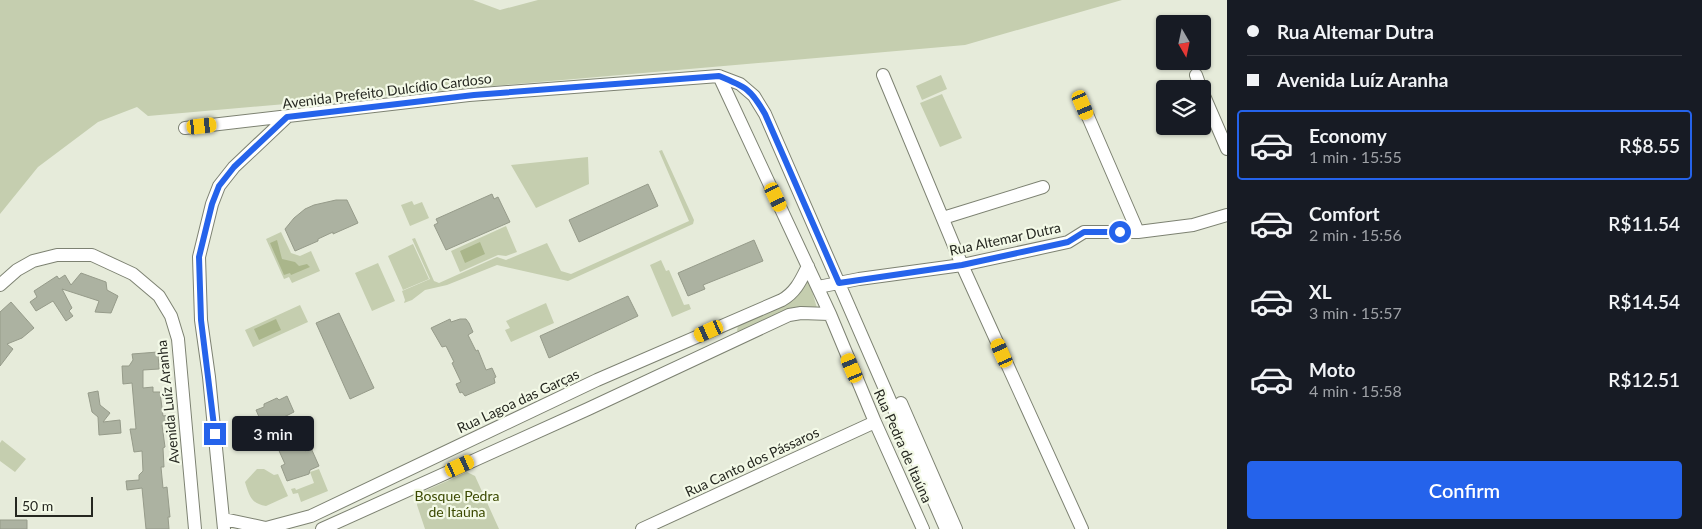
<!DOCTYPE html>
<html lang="en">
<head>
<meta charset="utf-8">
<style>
	:root { --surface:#171b24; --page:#242831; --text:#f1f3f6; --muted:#9ea1a6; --line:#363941; --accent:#2563eb }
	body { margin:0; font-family:Lato,sans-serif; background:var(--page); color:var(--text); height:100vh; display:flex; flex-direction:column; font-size:19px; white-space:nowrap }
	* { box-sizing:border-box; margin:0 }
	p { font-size:16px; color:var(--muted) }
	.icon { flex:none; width:28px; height:28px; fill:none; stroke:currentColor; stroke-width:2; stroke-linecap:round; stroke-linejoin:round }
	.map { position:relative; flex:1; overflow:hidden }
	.drawer { display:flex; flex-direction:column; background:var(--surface); width:475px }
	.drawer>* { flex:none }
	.guide { display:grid; align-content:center; height:110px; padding:0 20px; background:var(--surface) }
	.needle { width:32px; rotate:171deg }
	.tools { position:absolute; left:1156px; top:15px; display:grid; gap:10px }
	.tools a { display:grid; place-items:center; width:55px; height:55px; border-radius:5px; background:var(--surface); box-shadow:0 1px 4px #0004; font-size:25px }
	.scale { position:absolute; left:15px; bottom:12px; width:78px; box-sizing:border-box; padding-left:5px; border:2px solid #252720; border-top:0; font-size:14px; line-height:18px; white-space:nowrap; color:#252720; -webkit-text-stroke:4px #f3f9e7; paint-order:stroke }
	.end { position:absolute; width:22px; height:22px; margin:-11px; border:6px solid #2563eb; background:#fff; box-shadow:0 0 0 2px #fff }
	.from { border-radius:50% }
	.bubble { position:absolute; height:35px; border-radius:5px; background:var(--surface); box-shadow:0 1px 4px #0004; font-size:16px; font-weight:600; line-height:35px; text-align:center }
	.car { position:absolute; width:15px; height:30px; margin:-15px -8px; border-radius:6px; box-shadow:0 0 4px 1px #0007; background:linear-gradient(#f5c518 24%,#345 0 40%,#f5c518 0 76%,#345 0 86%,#f5c518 0) }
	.guide b { display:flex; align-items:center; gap:18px; height:48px; font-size:19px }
	.guide b+b { border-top:1px solid var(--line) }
	.guide i { width:12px; height:12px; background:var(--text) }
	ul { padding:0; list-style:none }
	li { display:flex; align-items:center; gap:15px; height:70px; margin:0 10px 8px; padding:0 10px; border:2px solid transparent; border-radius:5px }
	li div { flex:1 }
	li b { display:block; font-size:19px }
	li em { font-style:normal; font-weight:600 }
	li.on { border-color:var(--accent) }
	li>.icon { width:45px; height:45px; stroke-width:1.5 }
	.primary-button { display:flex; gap:10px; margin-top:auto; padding:10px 20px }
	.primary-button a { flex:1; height:58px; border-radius:5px; background:var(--accent); color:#fff; font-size:20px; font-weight:600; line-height:58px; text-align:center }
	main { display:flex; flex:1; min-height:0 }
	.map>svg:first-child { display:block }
	.green { fill:#c5ceaf }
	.water { fill:#aab68b }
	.building { fill:#acb2a1; stroke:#969b8a }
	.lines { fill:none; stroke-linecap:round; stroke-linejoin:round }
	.minor-casing { stroke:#7d8272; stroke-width:14 }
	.minor { stroke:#fff; stroke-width:12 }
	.route { stroke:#2563eb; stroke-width:6 }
	.labels { text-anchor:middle; stroke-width:4.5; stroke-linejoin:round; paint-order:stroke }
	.street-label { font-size:14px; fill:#252720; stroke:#f3f9e7 }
	.park-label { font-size:14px; fill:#3b4900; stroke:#f3f9e7 }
</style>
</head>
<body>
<main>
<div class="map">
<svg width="1227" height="529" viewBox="0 0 1227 529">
	<rect width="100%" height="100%" fill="#e6ebda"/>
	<path class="green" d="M0 0H473L500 10 538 0H1122L965 45 148 116 137 107 98 122 38 167 0 214Z
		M941 75 947 89 922 100 916 86Z
		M942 94 962 138 940 147 920 103Z
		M662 150 694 220 693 224 568 281 497 265 447 285 425 290 412 300 404 303 405 300 402 291 430 279 412 239 415 238 434 281 439 283 497 257 506 260 547 243 561 271 571 274 689 221 659 151Z
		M588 157 589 184 536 208 511 165Z
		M412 201 414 205 422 202 429 218 410 226 401 205Z
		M506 226 517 252 506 256 498 255 460 272 451 251Z
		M281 232 291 253 300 256 311 251 320 271 292 283 289 277 284 279 266 239Z
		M413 244 429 279 403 290 388 256Z
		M661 260 666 271 669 270 684 305 689 304 691 309 672 317 650 265Z
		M378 263 395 301 372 311 355 273Z
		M809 281 817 308 742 332 737 331 738 325Z
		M546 303 554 323 511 342 505 330 510 328 506 321Z
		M300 305 308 322 253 347 245 330Z
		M2 440 26 459 15 472 0 461V443Z
		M257 469H264L274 475 278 474 288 496 266 506C251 504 249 495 245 482Z
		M319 469 328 491 301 502 298 493 293 494 291 489 295 488 296 490 314 483 310 472Z
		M467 472 475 476 499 529H425L417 505 418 494Z"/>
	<path class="water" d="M277 240 282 259 295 262 299 266 307 264 310 267 291 275 290 273 284 275 270 243Z
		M480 242 485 254 465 263 460 251Z
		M276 319 281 330 259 340 254 329Z"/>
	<path class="building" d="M648 184 658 206 579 242 569 220Z
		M492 194 494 199 498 197 510 222 446 250 434 225 438 223 436 219Z
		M336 200H347L358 223 333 234V232L318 239V241L295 251 285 229 294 218 305 209 314 205Z
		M754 240 763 261 703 285 705 289 688 296 678 273Z
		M81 273 106 282 107 290 118 296 111 313 95 312 99 301 62 289 72 308 69 311 73 316 66 321 53 301 36 311 30 302 37 297 34 291 57 276 59 279 65 275 71 285Z
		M628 296 638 316 549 358 540 336Z
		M11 302 34 328 22 338 7 344 13 349 0 366V312Z
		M339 313 374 388 350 399 316 323Z
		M450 319 451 322 460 319H466L469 323 473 332 468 335 476 351 478 350 486 370 492 368 496 377 494 378 495 383 465 396 462 392 460 393 456 384 461 382 452 363 454 362 446 346 442 347 431 328Z
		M158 352 159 369 143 370V388L153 387V392H160L163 416 170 415 171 424 162 425 165 447 163 448 164 467H161L163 488 167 487 170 517H168L169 529H146L142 488 127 490 126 481 139 480V475L143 471 142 451 134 452 130 429H136L132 383 123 384 122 366H129L133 360 132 354Z
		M98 391 100 405 110 413 103 422 120 420 121 433 99 435 98 417 92 412 88 393Z
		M287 396 294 412 284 417 299 450 304 448 305 451 311 448 319 466 310 470 309 474 287 481 281 466 285 464 267 424 263 426 256 410 264 407V404L277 398 279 400Z
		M0 520H27V529H0Z"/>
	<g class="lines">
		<defs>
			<path id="minor" d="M883 75 962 265 1082 529
				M1196 75 1201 89
				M719 76 830 314 875 422 923 529
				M1202 91 1227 149
				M1083 105 1138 232
				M185 128 469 95 719 76 740 84 754 96 765 114 946 529
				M943 218 1043 187
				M0 285 17 270 33 261 57 255H92L133 274 159 296 171 316 178 339 195 529
				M818 287 859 279 962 265 1068 242 1084 232H1138L1193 225 1227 215
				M901 403 956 529
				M224 519 266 528 311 516 597 380 782 300C796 292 801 280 808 266
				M224 529 209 377 201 320 199 257 212 204 219 186 234 167 287 117
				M322 529 588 409 789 315 801 313 830 314
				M642 529 875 422"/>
		</defs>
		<use href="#minor" class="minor-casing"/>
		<use href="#minor" class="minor"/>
	</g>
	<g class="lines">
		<path class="route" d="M215 434 201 320 199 257 212 204 219 186 234 167 287 117 474 95 719 76C746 87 751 89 765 114L839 283 962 265 1068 242 1084 232H1120"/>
	</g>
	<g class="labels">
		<g class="street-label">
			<text transform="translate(387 91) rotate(-7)" y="5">Avenida Prefeito Dulcídio Cardoso</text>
			<text transform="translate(1005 239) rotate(-12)" y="5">Rua Altemar Dutra</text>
			<text transform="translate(518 401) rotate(-25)" y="5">Rua Lagoa das Garças</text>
			<text transform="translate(168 402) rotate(-96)" y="5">Avenida Luíz Aranha</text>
			<text transform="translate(903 446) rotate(66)" y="5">Rua Pedra de Itaúna</text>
			<text transform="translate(752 462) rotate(-25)" y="5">Rua Canto dos Pássaros</text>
		</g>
		<g class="park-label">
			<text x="457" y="501">Bosque Pedra<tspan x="457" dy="16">de Itaúna</tspan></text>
		</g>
	</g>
</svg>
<div class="tools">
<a><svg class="needle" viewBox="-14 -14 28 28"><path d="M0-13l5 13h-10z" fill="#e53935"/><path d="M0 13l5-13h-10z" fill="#9ea1a6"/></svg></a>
<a><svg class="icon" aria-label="layers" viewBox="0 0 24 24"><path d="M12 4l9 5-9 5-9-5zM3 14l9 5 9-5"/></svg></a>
</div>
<div class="scale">50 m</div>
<i class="end from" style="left:1120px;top:232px"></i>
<i class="end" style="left:215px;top:434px"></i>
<div class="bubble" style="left:232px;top:416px;width:82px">3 min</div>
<i class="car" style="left:1083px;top:105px;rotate:157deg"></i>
<i class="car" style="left:202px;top:126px;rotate:84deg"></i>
<i class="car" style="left:776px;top:197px;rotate:155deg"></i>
<i class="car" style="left:709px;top:331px;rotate:246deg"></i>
<i class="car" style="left:1002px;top:353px;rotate:336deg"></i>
<i class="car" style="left:852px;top:368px;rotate:337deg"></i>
<i class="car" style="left:460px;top:466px;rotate:65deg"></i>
</div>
<section class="drawer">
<div class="guide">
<b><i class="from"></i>Rua Altemar Dutra</b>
<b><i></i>Avenida Luíz Aranha</b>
</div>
<ul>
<li class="on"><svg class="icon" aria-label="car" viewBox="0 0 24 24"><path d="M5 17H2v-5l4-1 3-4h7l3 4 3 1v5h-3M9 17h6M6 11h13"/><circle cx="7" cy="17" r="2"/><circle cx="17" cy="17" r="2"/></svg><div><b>Economy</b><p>1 min · 15:55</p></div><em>R$8.55</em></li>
<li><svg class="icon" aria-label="car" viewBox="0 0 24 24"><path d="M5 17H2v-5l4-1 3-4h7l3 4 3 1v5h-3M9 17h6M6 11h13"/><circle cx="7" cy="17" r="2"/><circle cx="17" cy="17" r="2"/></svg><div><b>Comfort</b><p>2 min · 15:56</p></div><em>R$11.54</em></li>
<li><svg class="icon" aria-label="car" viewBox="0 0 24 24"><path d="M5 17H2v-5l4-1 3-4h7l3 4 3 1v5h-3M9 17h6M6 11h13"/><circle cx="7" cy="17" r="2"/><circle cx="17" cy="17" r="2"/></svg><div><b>XL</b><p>3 min · 15:57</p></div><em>R$14.54</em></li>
<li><svg class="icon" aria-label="car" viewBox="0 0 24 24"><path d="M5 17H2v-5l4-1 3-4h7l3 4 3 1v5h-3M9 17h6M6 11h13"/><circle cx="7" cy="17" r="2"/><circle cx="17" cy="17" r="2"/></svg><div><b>Moto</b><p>4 min · 15:58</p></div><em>R$12.51</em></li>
</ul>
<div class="primary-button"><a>Confirm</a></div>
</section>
</main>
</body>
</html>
